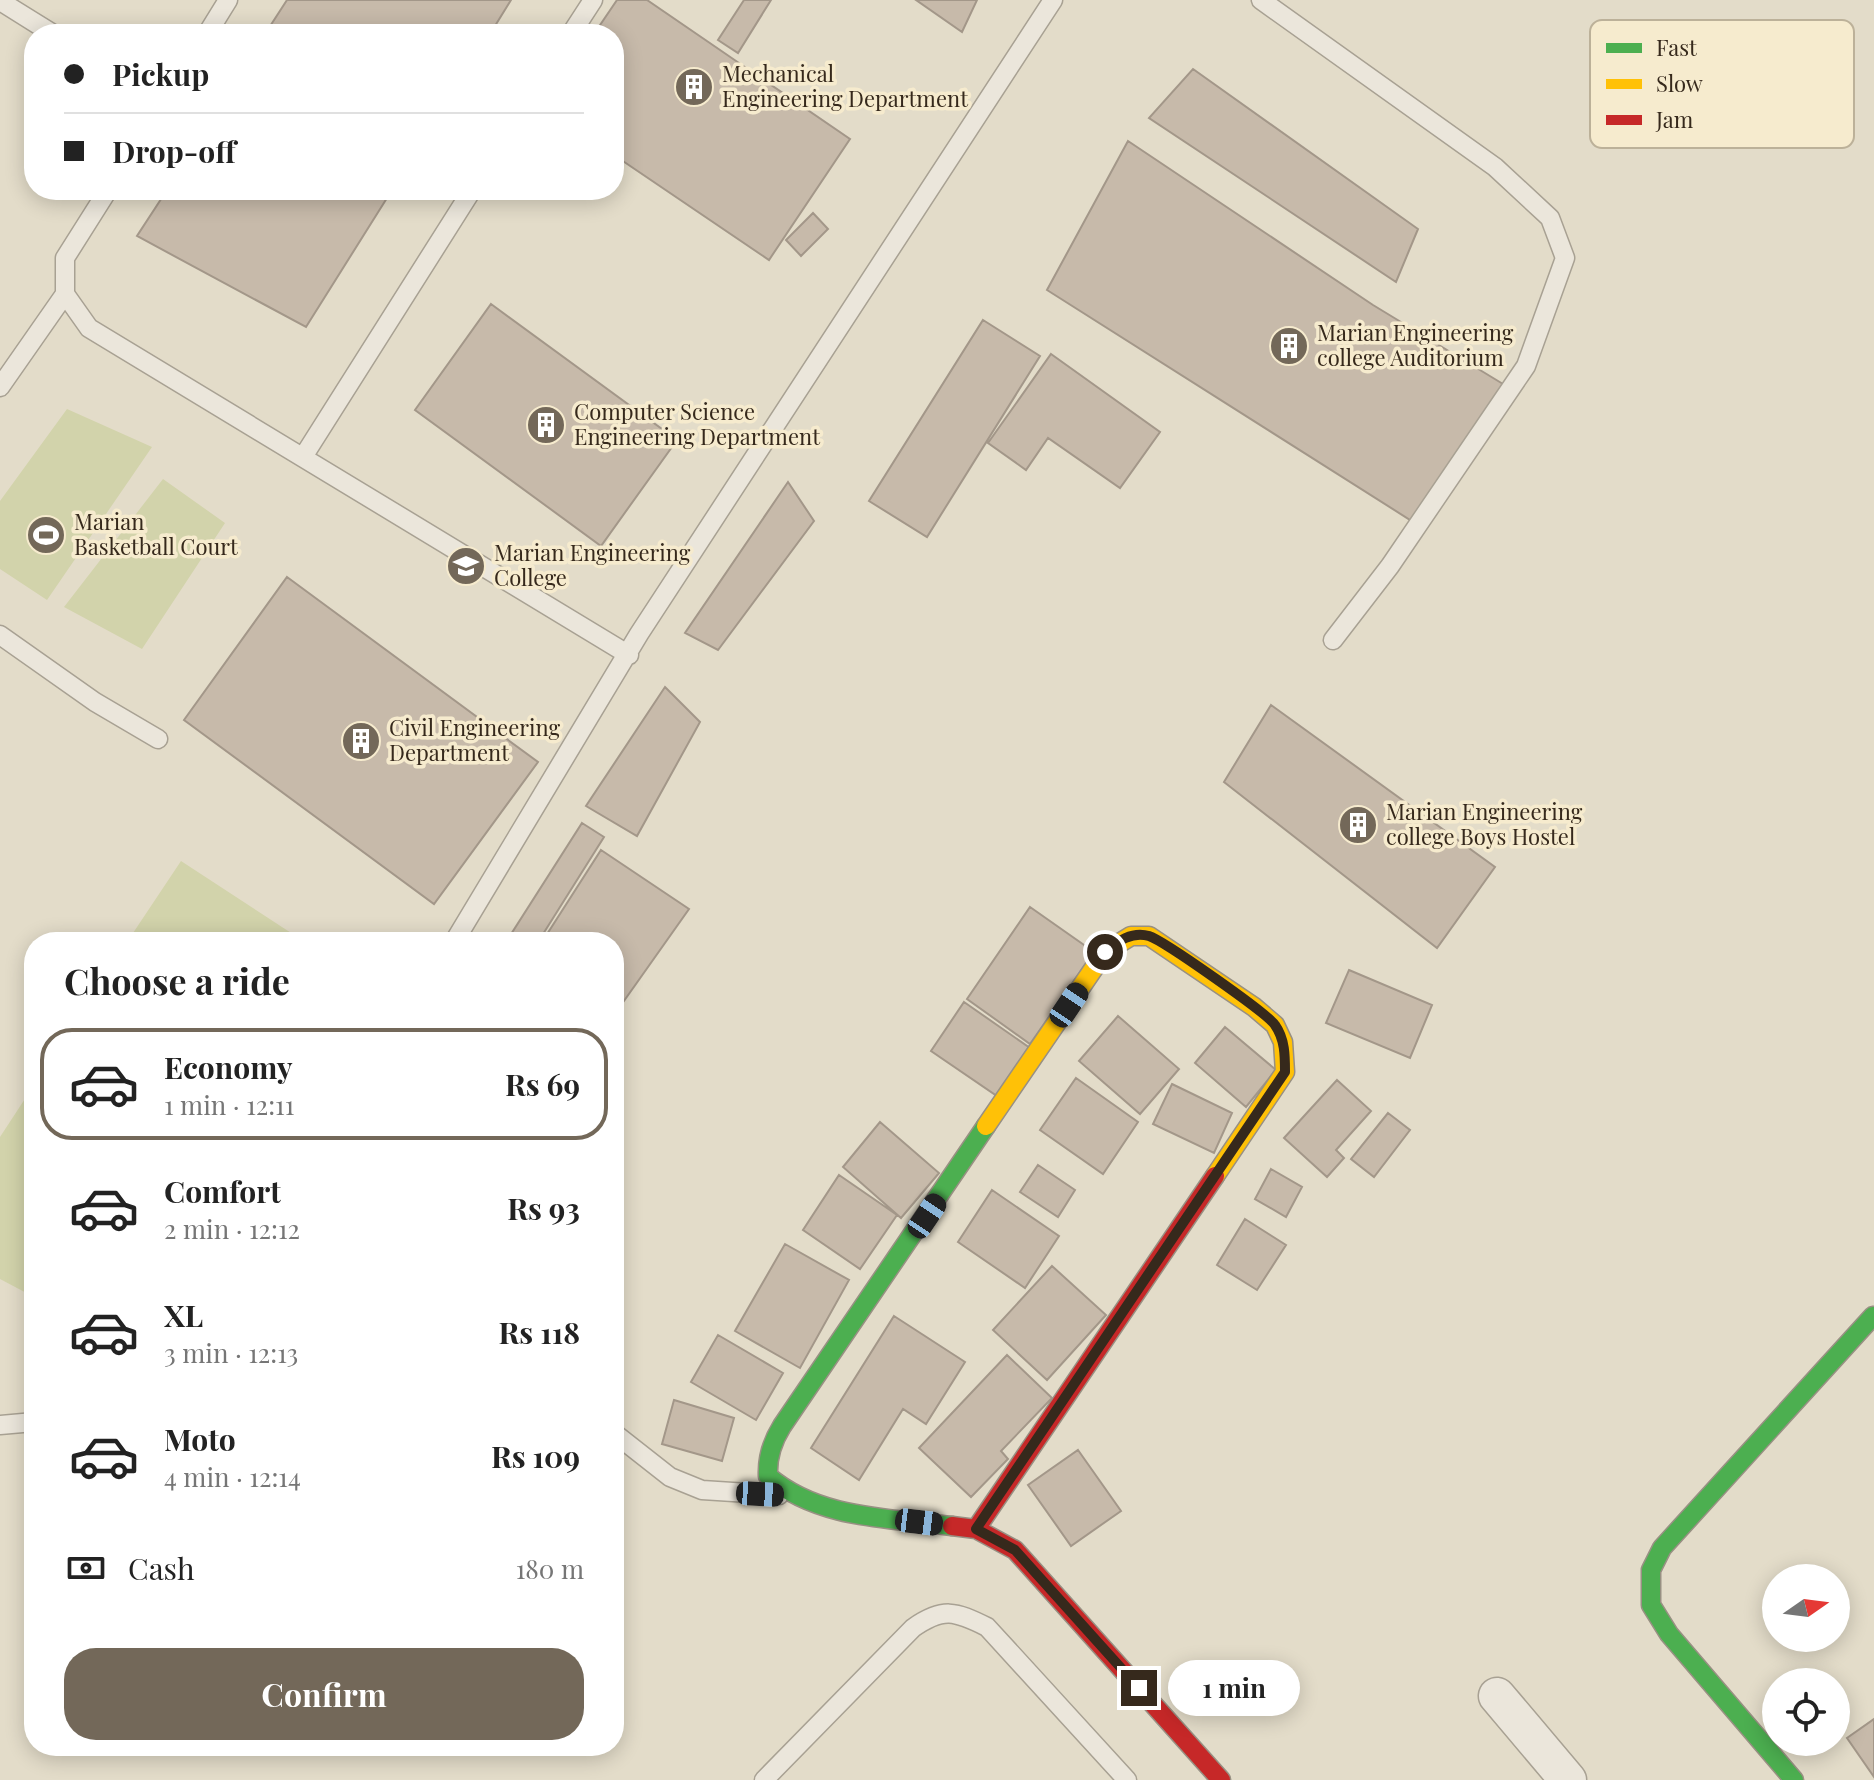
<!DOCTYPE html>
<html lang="en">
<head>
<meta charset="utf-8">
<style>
	:root { --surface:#fff; --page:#f2f2f2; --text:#222; --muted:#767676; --line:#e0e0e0; --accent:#736859 }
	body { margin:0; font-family:"Playfair Display",serif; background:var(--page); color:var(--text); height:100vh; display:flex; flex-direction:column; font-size:30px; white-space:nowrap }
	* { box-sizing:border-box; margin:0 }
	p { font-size:26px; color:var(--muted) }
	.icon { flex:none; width:44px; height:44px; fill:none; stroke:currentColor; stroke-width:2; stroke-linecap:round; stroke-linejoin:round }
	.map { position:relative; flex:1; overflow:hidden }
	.sheet { position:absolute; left:24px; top:932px; width:600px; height:824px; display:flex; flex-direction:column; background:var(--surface); border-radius:32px; box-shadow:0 4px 20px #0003 }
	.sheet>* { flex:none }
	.banner { position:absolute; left:24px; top:24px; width:600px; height:176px; border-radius:32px; box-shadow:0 4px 20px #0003; display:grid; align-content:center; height:176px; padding:0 40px; background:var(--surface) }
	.needle { width:52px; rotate:76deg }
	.buttons { position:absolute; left:1762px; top:1564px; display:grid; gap:16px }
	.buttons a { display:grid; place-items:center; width:88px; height:88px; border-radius:50%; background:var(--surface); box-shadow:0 4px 20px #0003; font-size:40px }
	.end { position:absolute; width:36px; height:36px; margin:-18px; border:10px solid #36291c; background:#fff; box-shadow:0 0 0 4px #fff }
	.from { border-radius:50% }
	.bubble { position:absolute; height:56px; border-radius:28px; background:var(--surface); box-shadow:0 4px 20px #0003; font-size:26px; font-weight:700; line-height:56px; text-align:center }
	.car { position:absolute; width:24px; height:48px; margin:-24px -12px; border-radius:10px; box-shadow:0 0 6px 2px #0007; background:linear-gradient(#222 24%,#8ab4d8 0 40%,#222 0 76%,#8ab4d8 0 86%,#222 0) }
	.banner b { display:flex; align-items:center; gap:28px; height:76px; font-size:30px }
	.banner b+b { border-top:2px solid var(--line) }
	.banner i { width:20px; height:20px; background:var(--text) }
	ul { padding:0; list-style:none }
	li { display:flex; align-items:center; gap:24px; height:112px; margin:0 16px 12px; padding:0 24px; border:4px solid transparent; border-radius:32px }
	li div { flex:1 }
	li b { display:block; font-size:30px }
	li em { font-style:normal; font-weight:700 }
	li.current { border-color:var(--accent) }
	li>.icon { width:72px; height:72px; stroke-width:1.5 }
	h2 { padding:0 40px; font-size:36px; line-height:96px }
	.pay { display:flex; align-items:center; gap:20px; height:88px; padding:0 40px; font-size:30px }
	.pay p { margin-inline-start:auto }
	.action { display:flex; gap:16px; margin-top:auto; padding:16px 40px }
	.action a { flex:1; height:92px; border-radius:32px; background:var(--accent); color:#fff; font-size:32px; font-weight:700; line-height:92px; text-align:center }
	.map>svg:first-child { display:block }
	.green { fill:#d2d3ab }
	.building { fill:#c7baaa; stroke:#a39789; stroke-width:2 }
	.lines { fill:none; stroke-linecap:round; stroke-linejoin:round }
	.lane-casing { stroke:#a8a193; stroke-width:21 }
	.street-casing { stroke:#a8a193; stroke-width:39 }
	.fast-casing { stroke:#989083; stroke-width:21 }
	.slow-casing { stroke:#989083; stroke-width:21 }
	.jam-casing { stroke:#989083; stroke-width:21 }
	.lane { stroke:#ebe6db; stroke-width:18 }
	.street { stroke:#ebe6db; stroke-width:36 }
	.fast { stroke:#4caf50; stroke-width:18 }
	.slow { stroke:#ffc107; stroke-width:18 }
	.jam { stroke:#c62828; stroke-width:18 }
	.route { stroke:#36291c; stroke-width:10 }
	.labels { text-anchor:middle; stroke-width:7; stroke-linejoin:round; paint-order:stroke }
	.poi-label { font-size:22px; fill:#36291c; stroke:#f6ebce; text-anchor:start }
	.key { fill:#f6ebce; stroke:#bcb199; stroke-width:2 }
	.key-label { font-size:22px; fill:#36291c }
</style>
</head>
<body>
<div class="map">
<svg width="1874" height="1780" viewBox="0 0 1874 1780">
	<rect width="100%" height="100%" fill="#e3dcc9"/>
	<path class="green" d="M67 409 152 447 47 600 0 569V501Z
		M163 479 225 523 142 649 64 607Z
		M181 861 305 942H127Z
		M34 1085V1297L0 1279V1137Z"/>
	<path class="building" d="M287 0H511L490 34H265Z
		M617 0H647L850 139 769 260 614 155V34H594Z
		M744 0H771L738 53 718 40Z
		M916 0H977L962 32Z
		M1193 69 1418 229 1396 282 1149 118Z
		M1128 141 1373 305 1503 384 1418 525 1047 290Z
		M167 190H392L306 327 137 236Z
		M813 213 828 229 801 256 786 240Z
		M491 304 677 440 601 546 415 410Z
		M983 320 1040 356 927 537 869 501Z
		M1051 354 1160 432 1120 488 1048 438 1026 470 988 443Z
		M788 482 814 521 718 650 685 633Z
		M287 577 538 762 434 904 184 720Z
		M665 687 700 722 637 836 586 806Z
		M1271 705 1495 867 1437 948 1224 782Z
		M582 823 604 837 538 942H506Z
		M601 850 689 909 614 1015V942H542Z
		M1030 907 1094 952 1030 1044 967 999Z
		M1349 970 1432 1005 1410 1058 1326 1023Z
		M964 1002 1030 1048 997 1096 931 1051Z
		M1118 1016 1179 1069 1140 1114 1079 1061Z
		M1225 1027 1276 1070 1246 1107 1195 1063Z
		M1076 1078 1138 1122 1103 1174 1040 1130Z
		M1337 1080 1371 1111 1336 1150 1344 1158 1327 1177 1284 1138Z
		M1172 1084 1232 1113 1214 1153 1153 1124Z
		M1388 1113 1410 1130 1374 1177 1351 1159Z
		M880 1122 939 1173 901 1218 843 1167Z
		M1038 1165 1075 1190 1058 1217 1020 1192Z
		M1271 1169 1302 1187 1286 1217 1255 1199Z
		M839 1175 897 1215 860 1269 803 1230Z
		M992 1190 1059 1236 1025 1288 958 1242Z
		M1245 1219 1286 1245 1257 1290 1217 1265Z
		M785 1244 849 1280 800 1368 735 1331Z
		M1052 1266 1106 1315 1047 1380 993 1330Z
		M894 1316 965 1362 926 1424 903 1409 859 1480 811 1448Z
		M718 1335 783 1373 756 1420 691 1382Z
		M1007 1355 1052 1398 1001 1451 1008 1459 971 1497 919 1448Z
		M674 1400 734 1418 722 1461 662 1444Z
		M1078 1450 1121 1511 1071 1546 1028 1485Z
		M1874 1719V1777L1847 1738Z"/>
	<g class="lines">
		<defs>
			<path id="lane" d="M1261 0 1495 167 1550 218 1565 258 1526 366 1390 566 1333 640
				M0 1 53 34
				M207 34 228 0
				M571 34 593 0
				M108 190 65 258V294L89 328 629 655
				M0 387 65 294
				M303 457 472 190
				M0 635 95 702 158 739
				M454 942 639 634 1053 0
				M0 1425 34 1422
				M614 1433 670 1477 702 1490 779 1495
				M764 1780 913 1628C943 1607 955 1611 987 1627L1127 1780"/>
			<path id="street" d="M1497 1696 1568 1780"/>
			<path id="fast" d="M952 1526C889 1518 818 1519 768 1476 767 1457 772 1442 782 1426L986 1126
				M1794 1780 1669 1634 1651 1605V1570L1662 1548 1873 1316"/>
			<path id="slow" d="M986 1126 1105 952 1131 936H1149L1254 1007 1275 1025 1283 1042 1285 1072 1215 1176"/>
			<path id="jam" d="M952 1526 976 1529 1015 1550 1221 1780
				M976 1529 1215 1176"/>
		</defs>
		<use href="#lane" class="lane-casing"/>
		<use href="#street" class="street-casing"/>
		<use href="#fast" class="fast-casing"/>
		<use href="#slow" class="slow-casing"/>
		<use href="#jam" class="jam-casing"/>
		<use href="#lane" class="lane"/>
		<use href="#street" class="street"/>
		<use href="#fast" class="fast"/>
		<use href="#slow" class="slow"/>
		<use href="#jam" class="jam"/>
	</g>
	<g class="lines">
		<path class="route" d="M1105 952C1118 941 1132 931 1149 936 1164 941 1267 1013 1275 1025 1285 1039 1285 1056 1285 1072L976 1529 1015 1550 1139 1688"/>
	</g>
	<defs>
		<symbol id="building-disc" viewBox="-11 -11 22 22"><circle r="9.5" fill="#736859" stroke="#f6ebce"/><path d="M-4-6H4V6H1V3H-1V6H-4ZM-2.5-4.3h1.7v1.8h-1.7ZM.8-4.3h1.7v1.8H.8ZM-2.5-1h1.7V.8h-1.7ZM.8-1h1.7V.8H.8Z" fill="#fff"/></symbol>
		<symbol id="stadium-disc" viewBox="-11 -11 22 22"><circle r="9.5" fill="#736859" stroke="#f6ebce"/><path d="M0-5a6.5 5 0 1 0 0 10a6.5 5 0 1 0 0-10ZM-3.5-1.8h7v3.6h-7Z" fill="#fff"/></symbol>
		<symbol id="university-disc" viewBox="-11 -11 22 22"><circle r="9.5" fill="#736859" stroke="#f6ebce"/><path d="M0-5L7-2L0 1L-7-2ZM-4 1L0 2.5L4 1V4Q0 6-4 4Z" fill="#fff"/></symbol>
	</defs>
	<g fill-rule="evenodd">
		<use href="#building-disc" x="672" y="65" width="44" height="44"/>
		<use href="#building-disc" x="1267" y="324" width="44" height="44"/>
		<use href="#building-disc" x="524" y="403" width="44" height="44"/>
		<use href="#stadium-disc" x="24" y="513" width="44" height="44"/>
		<use href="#university-disc" x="444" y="544" width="44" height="44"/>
		<use href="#building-disc" x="339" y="719" width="44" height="44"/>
		<use href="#building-disc" x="1336" y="803" width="44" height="44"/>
	</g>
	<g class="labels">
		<g class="poi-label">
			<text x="722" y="82">Mechanical<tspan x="722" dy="25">Engineering Department</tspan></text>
			<text x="1317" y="341">Marian Engineering<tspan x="1317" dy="25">college Auditorium</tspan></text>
			<text x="574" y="420">Computer Science<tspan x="574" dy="25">Engineering Department</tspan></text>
			<text x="74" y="530">Marian<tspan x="74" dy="25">Basketball Court</tspan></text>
			<text x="494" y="561">Marian Engineering<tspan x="494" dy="25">College</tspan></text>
			<text x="389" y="736">Civil Engineering<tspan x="389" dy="25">Department</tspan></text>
			<text x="1386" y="820">Marian Engineering<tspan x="1386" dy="25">college Boys Hostel</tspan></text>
		</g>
	</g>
	<rect x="1590" y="20" width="264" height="128" rx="12" class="key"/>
	<rect x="1606" y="43" width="36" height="10" fill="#4caf50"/>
	<rect x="1606" y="79" width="36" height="10" fill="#ffc107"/>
	<rect x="1606" y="115" width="36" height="10" fill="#c62828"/>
	<g class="key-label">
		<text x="1656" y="56">Fast</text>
		<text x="1656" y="92">Slow</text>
		<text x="1656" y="128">Jam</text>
	</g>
</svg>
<div class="buttons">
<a><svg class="needle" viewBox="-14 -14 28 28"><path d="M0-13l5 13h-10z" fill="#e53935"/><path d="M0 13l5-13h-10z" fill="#767676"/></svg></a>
<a><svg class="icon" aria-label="locate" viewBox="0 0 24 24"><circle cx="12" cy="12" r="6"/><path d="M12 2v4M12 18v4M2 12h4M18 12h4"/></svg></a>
</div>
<i class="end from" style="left:1105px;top:952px"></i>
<i class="end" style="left:1139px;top:1688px"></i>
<div class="bubble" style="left:1168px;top:1660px;width:132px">1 min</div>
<i class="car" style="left:1069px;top:1005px;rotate:34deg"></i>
<i class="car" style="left:927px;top:1216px;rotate:34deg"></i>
<i class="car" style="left:760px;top:1494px;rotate:93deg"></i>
<i class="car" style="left:919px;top:1522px;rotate:97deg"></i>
<div class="banner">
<b><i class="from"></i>Pickup</b>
<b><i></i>Drop-off</b>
</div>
<section class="sheet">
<h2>Choose a ride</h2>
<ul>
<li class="current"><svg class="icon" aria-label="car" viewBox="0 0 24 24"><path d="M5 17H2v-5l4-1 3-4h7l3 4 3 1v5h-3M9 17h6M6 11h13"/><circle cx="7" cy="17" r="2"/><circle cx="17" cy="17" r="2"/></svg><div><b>Economy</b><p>1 min · 12:11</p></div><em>Rs 69</em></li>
<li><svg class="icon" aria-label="car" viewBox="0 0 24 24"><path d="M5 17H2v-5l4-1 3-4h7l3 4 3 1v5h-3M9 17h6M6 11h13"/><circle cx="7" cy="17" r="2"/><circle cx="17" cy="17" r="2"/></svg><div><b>Comfort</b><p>2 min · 12:12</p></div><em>Rs 93</em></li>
<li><svg class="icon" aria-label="car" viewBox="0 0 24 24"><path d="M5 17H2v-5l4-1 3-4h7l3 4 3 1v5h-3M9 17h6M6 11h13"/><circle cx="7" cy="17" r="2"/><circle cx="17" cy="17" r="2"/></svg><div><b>XL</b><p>3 min · 12:13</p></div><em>Rs 118</em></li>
<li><svg class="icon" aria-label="car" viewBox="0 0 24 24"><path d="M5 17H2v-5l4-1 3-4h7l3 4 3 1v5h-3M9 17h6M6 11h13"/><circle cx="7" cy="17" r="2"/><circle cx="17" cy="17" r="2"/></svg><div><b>Moto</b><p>4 min · 12:14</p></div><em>Rs 109</em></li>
</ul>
<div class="pay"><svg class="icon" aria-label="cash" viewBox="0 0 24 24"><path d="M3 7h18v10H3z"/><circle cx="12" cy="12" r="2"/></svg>Cash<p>180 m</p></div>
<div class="action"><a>Confirm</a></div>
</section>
</div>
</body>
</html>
